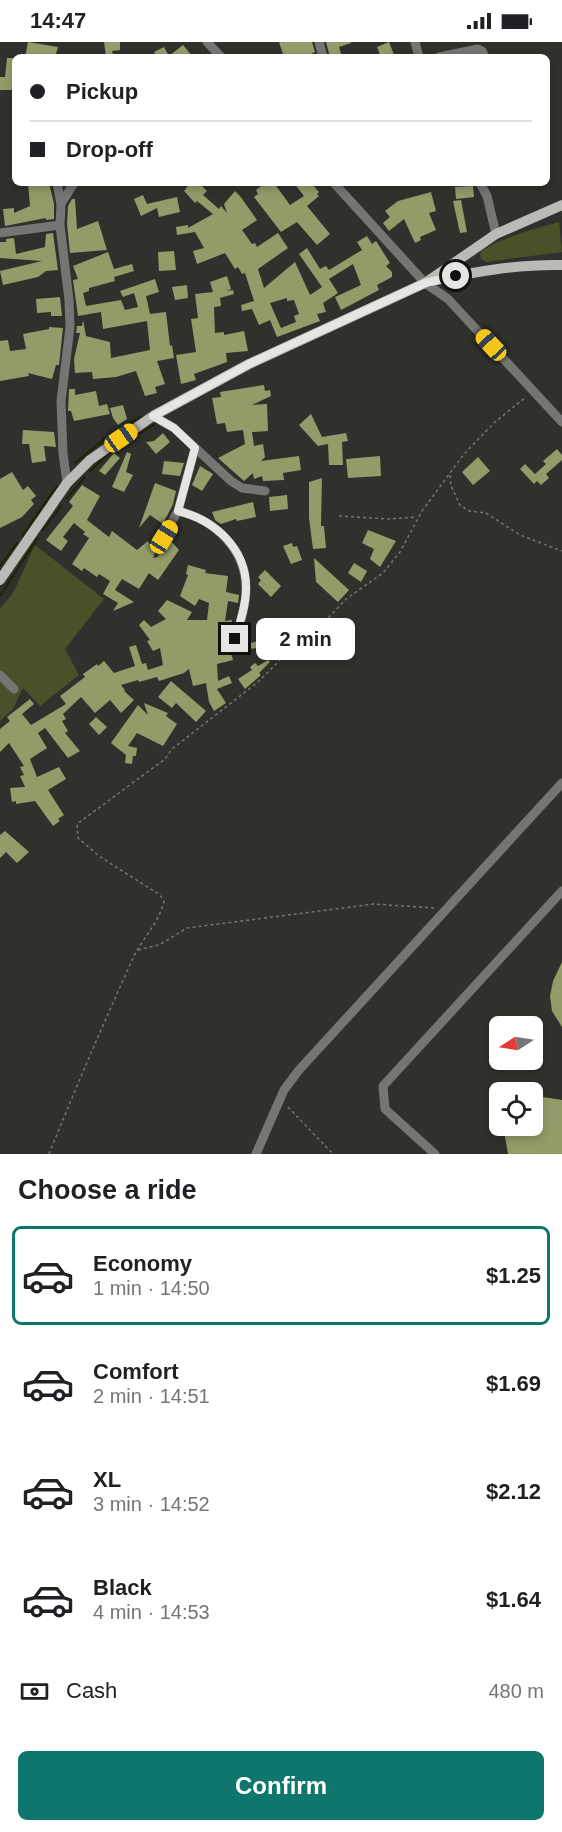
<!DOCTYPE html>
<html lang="en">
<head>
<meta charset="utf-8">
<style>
	:root { --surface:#fff; --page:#f2f2f2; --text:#202124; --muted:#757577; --line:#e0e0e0; --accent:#0f766e }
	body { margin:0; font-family:Helvetica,sans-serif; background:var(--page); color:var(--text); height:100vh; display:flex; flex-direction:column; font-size:22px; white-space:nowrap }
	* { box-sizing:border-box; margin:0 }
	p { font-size:20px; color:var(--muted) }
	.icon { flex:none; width:33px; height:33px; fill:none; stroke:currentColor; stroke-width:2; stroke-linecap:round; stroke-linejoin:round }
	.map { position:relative; height:1112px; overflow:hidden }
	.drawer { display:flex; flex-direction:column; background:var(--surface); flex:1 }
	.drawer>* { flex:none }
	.banner { position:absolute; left:12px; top:12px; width:538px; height:132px; border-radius:9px; box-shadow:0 3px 9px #0003; display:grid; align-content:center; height:132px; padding:0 18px; background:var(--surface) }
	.needle { width:39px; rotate:258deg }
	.controls { position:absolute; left:489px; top:974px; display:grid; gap:12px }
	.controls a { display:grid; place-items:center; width:54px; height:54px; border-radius:9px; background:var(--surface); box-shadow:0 3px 9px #0003; font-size:30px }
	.end { position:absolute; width:27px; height:27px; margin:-14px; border:8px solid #e5e5e3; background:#111; box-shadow:0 0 0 3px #111 }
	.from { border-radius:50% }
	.bubble { position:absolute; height:42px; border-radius:9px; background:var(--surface); box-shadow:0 3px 9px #0003; font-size:20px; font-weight:800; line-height:42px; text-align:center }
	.car { position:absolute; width:18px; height:36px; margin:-18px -9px; border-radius:8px; box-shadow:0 0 4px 2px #0007; background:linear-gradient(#f5c518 24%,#345 0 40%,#f5c518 0 76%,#345 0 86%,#f5c518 0) }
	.banner b { display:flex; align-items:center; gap:21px; height:57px; font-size:22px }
	.banner b+b { border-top:2px solid var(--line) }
	.banner i { width:15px; height:15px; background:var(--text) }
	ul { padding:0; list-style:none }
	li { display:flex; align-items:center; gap:18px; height:99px; margin:0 12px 9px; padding:0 6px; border:3px solid transparent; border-radius:9px }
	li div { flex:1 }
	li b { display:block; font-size:22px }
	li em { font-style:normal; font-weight:800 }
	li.selected { border-color:var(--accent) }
	li>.icon { width:54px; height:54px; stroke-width:1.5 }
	h2 { padding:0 18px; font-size:27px; line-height:72px }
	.pay { display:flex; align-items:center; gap:15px; height:66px; padding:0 18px; font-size:22px }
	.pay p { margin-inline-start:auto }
	.button { display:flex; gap:12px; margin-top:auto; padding:12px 18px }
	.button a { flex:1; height:69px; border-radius:9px; background:var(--accent); color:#fff; font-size:24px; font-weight:800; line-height:69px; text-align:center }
	.status { display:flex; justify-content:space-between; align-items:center; height:42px; padding:0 30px; background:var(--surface); direction:ltr }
	.status svg { height:16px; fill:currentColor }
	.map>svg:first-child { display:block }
	.green { fill:#4a5129 }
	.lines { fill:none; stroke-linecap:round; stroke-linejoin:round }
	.stream { stroke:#1f2400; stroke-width:2 }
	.building { fill:#929c69; fill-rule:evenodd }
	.path { stroke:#757572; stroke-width:1.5; stroke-dasharray:3 3; stroke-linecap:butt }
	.minor { stroke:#757574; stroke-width:9 }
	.major { stroke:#babab7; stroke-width:10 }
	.route { stroke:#e5e5e3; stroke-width:8 }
</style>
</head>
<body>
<div class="status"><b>14:47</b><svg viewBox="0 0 49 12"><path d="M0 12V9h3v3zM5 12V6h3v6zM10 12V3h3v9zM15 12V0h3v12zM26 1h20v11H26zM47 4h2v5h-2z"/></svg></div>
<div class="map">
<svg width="562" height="1112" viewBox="0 0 562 1112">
	<rect width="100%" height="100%" fill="#30302d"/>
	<path class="green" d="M559 180 562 210 486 220 480 216 481 209 497 200 521 191Z
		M35 503 104 557 65 607 79 633 40 664 23 646 13 667 0 679V567L14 549Z"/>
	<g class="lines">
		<path class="stream" d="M75 421 103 398 141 374
			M90 429 112 409 158 380
			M67 456 85 435
			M43 488 62 463
			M22 494 57 444
			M0 524 17 501
			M0 554 37 497"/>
	</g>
	<path class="building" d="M28 0 58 5 55 15H25Z
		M104 0H120V8L112 9 113 13 106 14Z
		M279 0H312L315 10 311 12 312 15H284Z
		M326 0H351V1L339 5 342 15H330Z
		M389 0 395 15H381L377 5Z
		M183 3 193 15H157L154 10 164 5 169 14Z
		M7 16H15V48H0V35H5Z
		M28 141H49L54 162V177L46 178V176L5 184 3 167 14 166V171L30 164Z
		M190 141H199L207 149 203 153 219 167 221 164 227 171 224 162 235 149 240 154 257 178 242 188 252 202 255 201 257 205 278 191 288 206 258 227 264 246 295 220 310 253 322 245 299 212 307 206 320 227 326 224 329 228 362 208 357 200 367 194 372 202 376 199 390 221 386 224 392 230V235L377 243 379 248 341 268 335 255 361 243 353 222 329 237 338 251 323 261 326 270 317 272 320 279 277 295 270 278 259 283 252 267 242 269 241 263 254 259 245 231 242 232 238 225 235 227 225 211 197 222 193 209 204 206 195 190 177 193 176 185 188 183V186L213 172 197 159 195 161 184 149ZM287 256V259L294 258 299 272 294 274 296 280 281 286 270 261Z
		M265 141H274L290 163 304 154 294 141H311L319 150 317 152 319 154 307 164 330 192 317 203 297 180 281 190 254 155 258 152 256 148Z
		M473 144 474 155 456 157 455 145Z
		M431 150 436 169 429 171 436 188 420 195 421 198 415 201 404 177 389 189 383 181 390 175 385 169 398 159Z
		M143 153 147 162 177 155 180 170 159 175 157 166 141 174 134 157Z
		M72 157H75L77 187 98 179 107 208 70 211 67 182 68 164Z
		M461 158 467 190 460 191 453 159Z
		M53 191 58 228 46 229 38 235 3 243 0 229 42 219 0 216V200H6V197L14 196 16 212 45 205 46 192Z
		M174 209 176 228 159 229 158 210Z
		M108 210 114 227 132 222 134 229 114 235 115 239 89 246V249L83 251 86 264 121 258 125 268 138 265 134 251 123 255 120 249 155 237 159 250 146 254 150 272 166 270 170 304 172 303 174 316 157 319 165 342 155 345 157 351 145 354 136 329 116 335 93 337 92 330 75 331 74 317 80 291H76L77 284H82L83 278 86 294 110 300 111 316 150 308 147 279 103 287 101 270 78 274 73 238 78 237 73 224Z
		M227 234 231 247 226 249 233 248 234 252 220 256 221 264 214 265 215 291 224 290V293L244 289 248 309 226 311 227 320 194 332 196 338 181 342 176 313 196 310 191 277 198 276 195 252 213 250 210 240Z
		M187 243 188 256 175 258 172 245Z
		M60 255 62 274H51V270L37 271 36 257Z
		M49 285 63 286 59 323H56L52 337 28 331 29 334 0 339V299L8 298 10 309 26 307 23 292 49 287Z
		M264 343 265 349 270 348 271 354 252 363 267 362 268 389 252 390 254 404 263 402 265 415 261 419 299 414 301 428 283 431 284 438 263 439 262 434 254 437 253 431 244 439 218 416 245 402 243 388 227 390 225 381 217 382 212 356 221 355 220 350Z
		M69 347H75V353L96 349 99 364 107 362 110 372 74 379 71 369H68Z
		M123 363 127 377 118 383 113 376 110 366Z
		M311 372 322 395 346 391 348 399 342 400 343 423H329L328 402 318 404 299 383Z
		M23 388 54 390 56 405 44 404 46 419 32 421 29 402H22Z
		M163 391 170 400 156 412 146 400 154 399Z
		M557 407 562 413V418L546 432 549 436 541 443 537 439 534 442 520 427 525 422 535 432 546 422 543 419Z
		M127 410 131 412 126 430 133 433 124 450 112 445Z
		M114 411 120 416 105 433 99 429Z
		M380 414 381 434 348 436 346 417Z
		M478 415 490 429 473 443 462 430Z
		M164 419 184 421 180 434 162 432Z
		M200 424 213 432 202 449 192 443Z
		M12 430 23 448 28 444 36 454 31 458 34 462 22 475 0 486V437Z
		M322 436 321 484H324L326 506 313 507 309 476V440Z
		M155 441 176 449 173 462 163 482 150 473 139 486Z
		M82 443 100 454 87 478 109 495 112 489 137 508 148 499 155 511 153 516 157 515 171 499 179 508 158 538 149 531 139 547 122 537 115 548 134 560 113 569 118 561 103 552 110 539 99 532 97 535 84 526 82 529 72 522 89 496 83 492 85 490 74 481 63 495 68 499 61 509 46 498 73 464 69 460Z
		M287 453 288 467 270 469 269 455Z
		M253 460 256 475 237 479 236 477 221 482 215 478 212 470Z
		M368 488 396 499 380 525 370 517 374 507 362 501Z
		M292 501 293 505 297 504 302 518 291 522 283 504Z
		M314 516 349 548 338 560 316 540Z
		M354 521 367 529 361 540 348 531Z
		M188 523 206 528 205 531 228 534 226 550 239 553 238 561 228 559 225 579 232 578 228 596 230 602 236 604 241 600 246 602 263 598 265 608 259 609 258 606 230 608 233 618 217 622 218 639 229 634 232 641 217 647 226 661 214 669 209 660 206 641 193 644 189 627 184 631 159 639 157 635 139 640 138 638 121 643 125 648 124 649 134 658 121 671 110 658 95 671 81 655 63 672 66 677 62 679 68 689 65 691 80 709 68 716 45 686 38 691 47 706 30 717 37 735 59 725 66 737 48 748 64 773 58 777 60 779 53 784 35 759 16 762V759L12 760 10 746 25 745 20 734 24 733 20 725 24 724 9 701 0 710V687L10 679 7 675 30 657 34 662 22 672 31 683 66 662 60 654 85 635 83 632 97 622 98 624 104 619 114 631 135 624 129 605 136 603 142 622 146 621 148 628 163 623 160 606 153 609 147 599 150 598 139 583 144 578 151 585 166 577 158 569 167 558 192 570 187 578H207L209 561 199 557 195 564 180 554 188 533 186 532Z
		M265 528 281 544 271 555 258 542 261 538 258 535Z
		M268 618 270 620 259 631 261 633 245 647 238 637 252 628 250 625 255 621 258 624Z
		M171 639 206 669 196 680 176 661 172 666 158 655Z
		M144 661 168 671 166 674 177 682 163 704 137 691 128 704 137 706 136 714H133L132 722 125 721 126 713 111 701 138 663 148 673Z
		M96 675 107 685 99 693 89 682Z
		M5 789 29 810 17 821 6 810 0 816V793Z
		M562 920V985L552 969 550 954 553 939Z
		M543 1055 562 1058V1112H508L505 1095 507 1083H532V1057Z"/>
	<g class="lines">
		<path class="path" d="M450 433 451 444 460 463 469 469 486 471 520 493 562 509
			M339 474 389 477 417 475
			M138 908 159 903 187 886 374 862 435 866
			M288 1065 333 1112
			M49 1112C76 1045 104 980 134 914 143 896 160 879 164 859L160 853 99 814 78 796 77 782 165 717 172 707 258 640 282 616 316 589 346 557 383 531 400 510 422 469 464 412 495 380 526 355"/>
		<path class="minor" d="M207 0 221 15
			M319 0 323 15
			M415 0 419 15
			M439 15 478 7 482 9 485 15
			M57 141 61 162
			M334 141 425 241 448 257 562 380
			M480 141 487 154 496 192
			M0 191 60 183
			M153 374 174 386 231 439 242 446 265 449
			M67 441 63 411 61 359 70 285 69 258 60 183 61 162 74 141
			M178 469C215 478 246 507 246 547 246 564 240 581 235 597
			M157 505 178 469 195 406
			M0 633 14 647
			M256 1112 284 1048 299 1028 562 741
			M435 1112 385 1067 383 1044 562 849"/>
		<path class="major" d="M431 239C474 230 518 222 562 223
			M0 538 67 441 90 418 153 374 249 322 425 241 496 192 562 163"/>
	</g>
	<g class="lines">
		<path class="route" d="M235 597C240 581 246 563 246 547 247 507 215 478 178 469L195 406 174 386 153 374 249 322 425 241 456 234"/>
	</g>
</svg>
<div class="controls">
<a><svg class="needle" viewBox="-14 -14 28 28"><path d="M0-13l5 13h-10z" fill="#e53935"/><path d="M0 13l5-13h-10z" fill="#757577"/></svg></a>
<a><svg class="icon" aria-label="locate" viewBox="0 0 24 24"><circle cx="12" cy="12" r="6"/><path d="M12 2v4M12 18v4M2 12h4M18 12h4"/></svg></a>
</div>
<i class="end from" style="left:456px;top:234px"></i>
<i class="end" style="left:235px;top:597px"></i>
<div class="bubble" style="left:256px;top:576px;width:99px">2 min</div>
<i class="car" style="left:491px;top:303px;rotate:317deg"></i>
<i class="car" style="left:121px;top:396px;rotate:55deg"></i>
<i class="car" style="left:164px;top:495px;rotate:32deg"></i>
<div class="banner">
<b><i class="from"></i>Pickup</b>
<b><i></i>Drop-off</b>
</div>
</div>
<section class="drawer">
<h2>Choose a ride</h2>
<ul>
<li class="selected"><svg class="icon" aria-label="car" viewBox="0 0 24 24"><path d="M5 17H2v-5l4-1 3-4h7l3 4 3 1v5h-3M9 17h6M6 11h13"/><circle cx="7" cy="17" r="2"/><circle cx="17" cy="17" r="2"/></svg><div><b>Economy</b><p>1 min · 14:50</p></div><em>$1.25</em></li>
<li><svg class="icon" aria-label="car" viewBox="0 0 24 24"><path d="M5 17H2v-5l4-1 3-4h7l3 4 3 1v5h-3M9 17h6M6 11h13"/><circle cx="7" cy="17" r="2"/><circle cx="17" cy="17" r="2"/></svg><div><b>Comfort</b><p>2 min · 14:51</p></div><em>$1.69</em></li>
<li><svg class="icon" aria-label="car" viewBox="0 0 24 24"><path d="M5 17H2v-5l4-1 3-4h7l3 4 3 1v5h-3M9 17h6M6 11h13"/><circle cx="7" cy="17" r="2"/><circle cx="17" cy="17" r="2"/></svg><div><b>XL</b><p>3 min · 14:52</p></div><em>$2.12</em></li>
<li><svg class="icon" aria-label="car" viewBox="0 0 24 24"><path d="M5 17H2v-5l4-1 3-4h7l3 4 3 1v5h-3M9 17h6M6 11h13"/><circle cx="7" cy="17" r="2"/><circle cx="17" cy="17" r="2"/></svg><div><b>Black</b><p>4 min · 14:53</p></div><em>$1.64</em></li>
</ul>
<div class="pay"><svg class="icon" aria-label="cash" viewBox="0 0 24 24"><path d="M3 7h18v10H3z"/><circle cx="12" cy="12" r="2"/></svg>Cash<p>480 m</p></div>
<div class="button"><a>Confirm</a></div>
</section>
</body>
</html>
